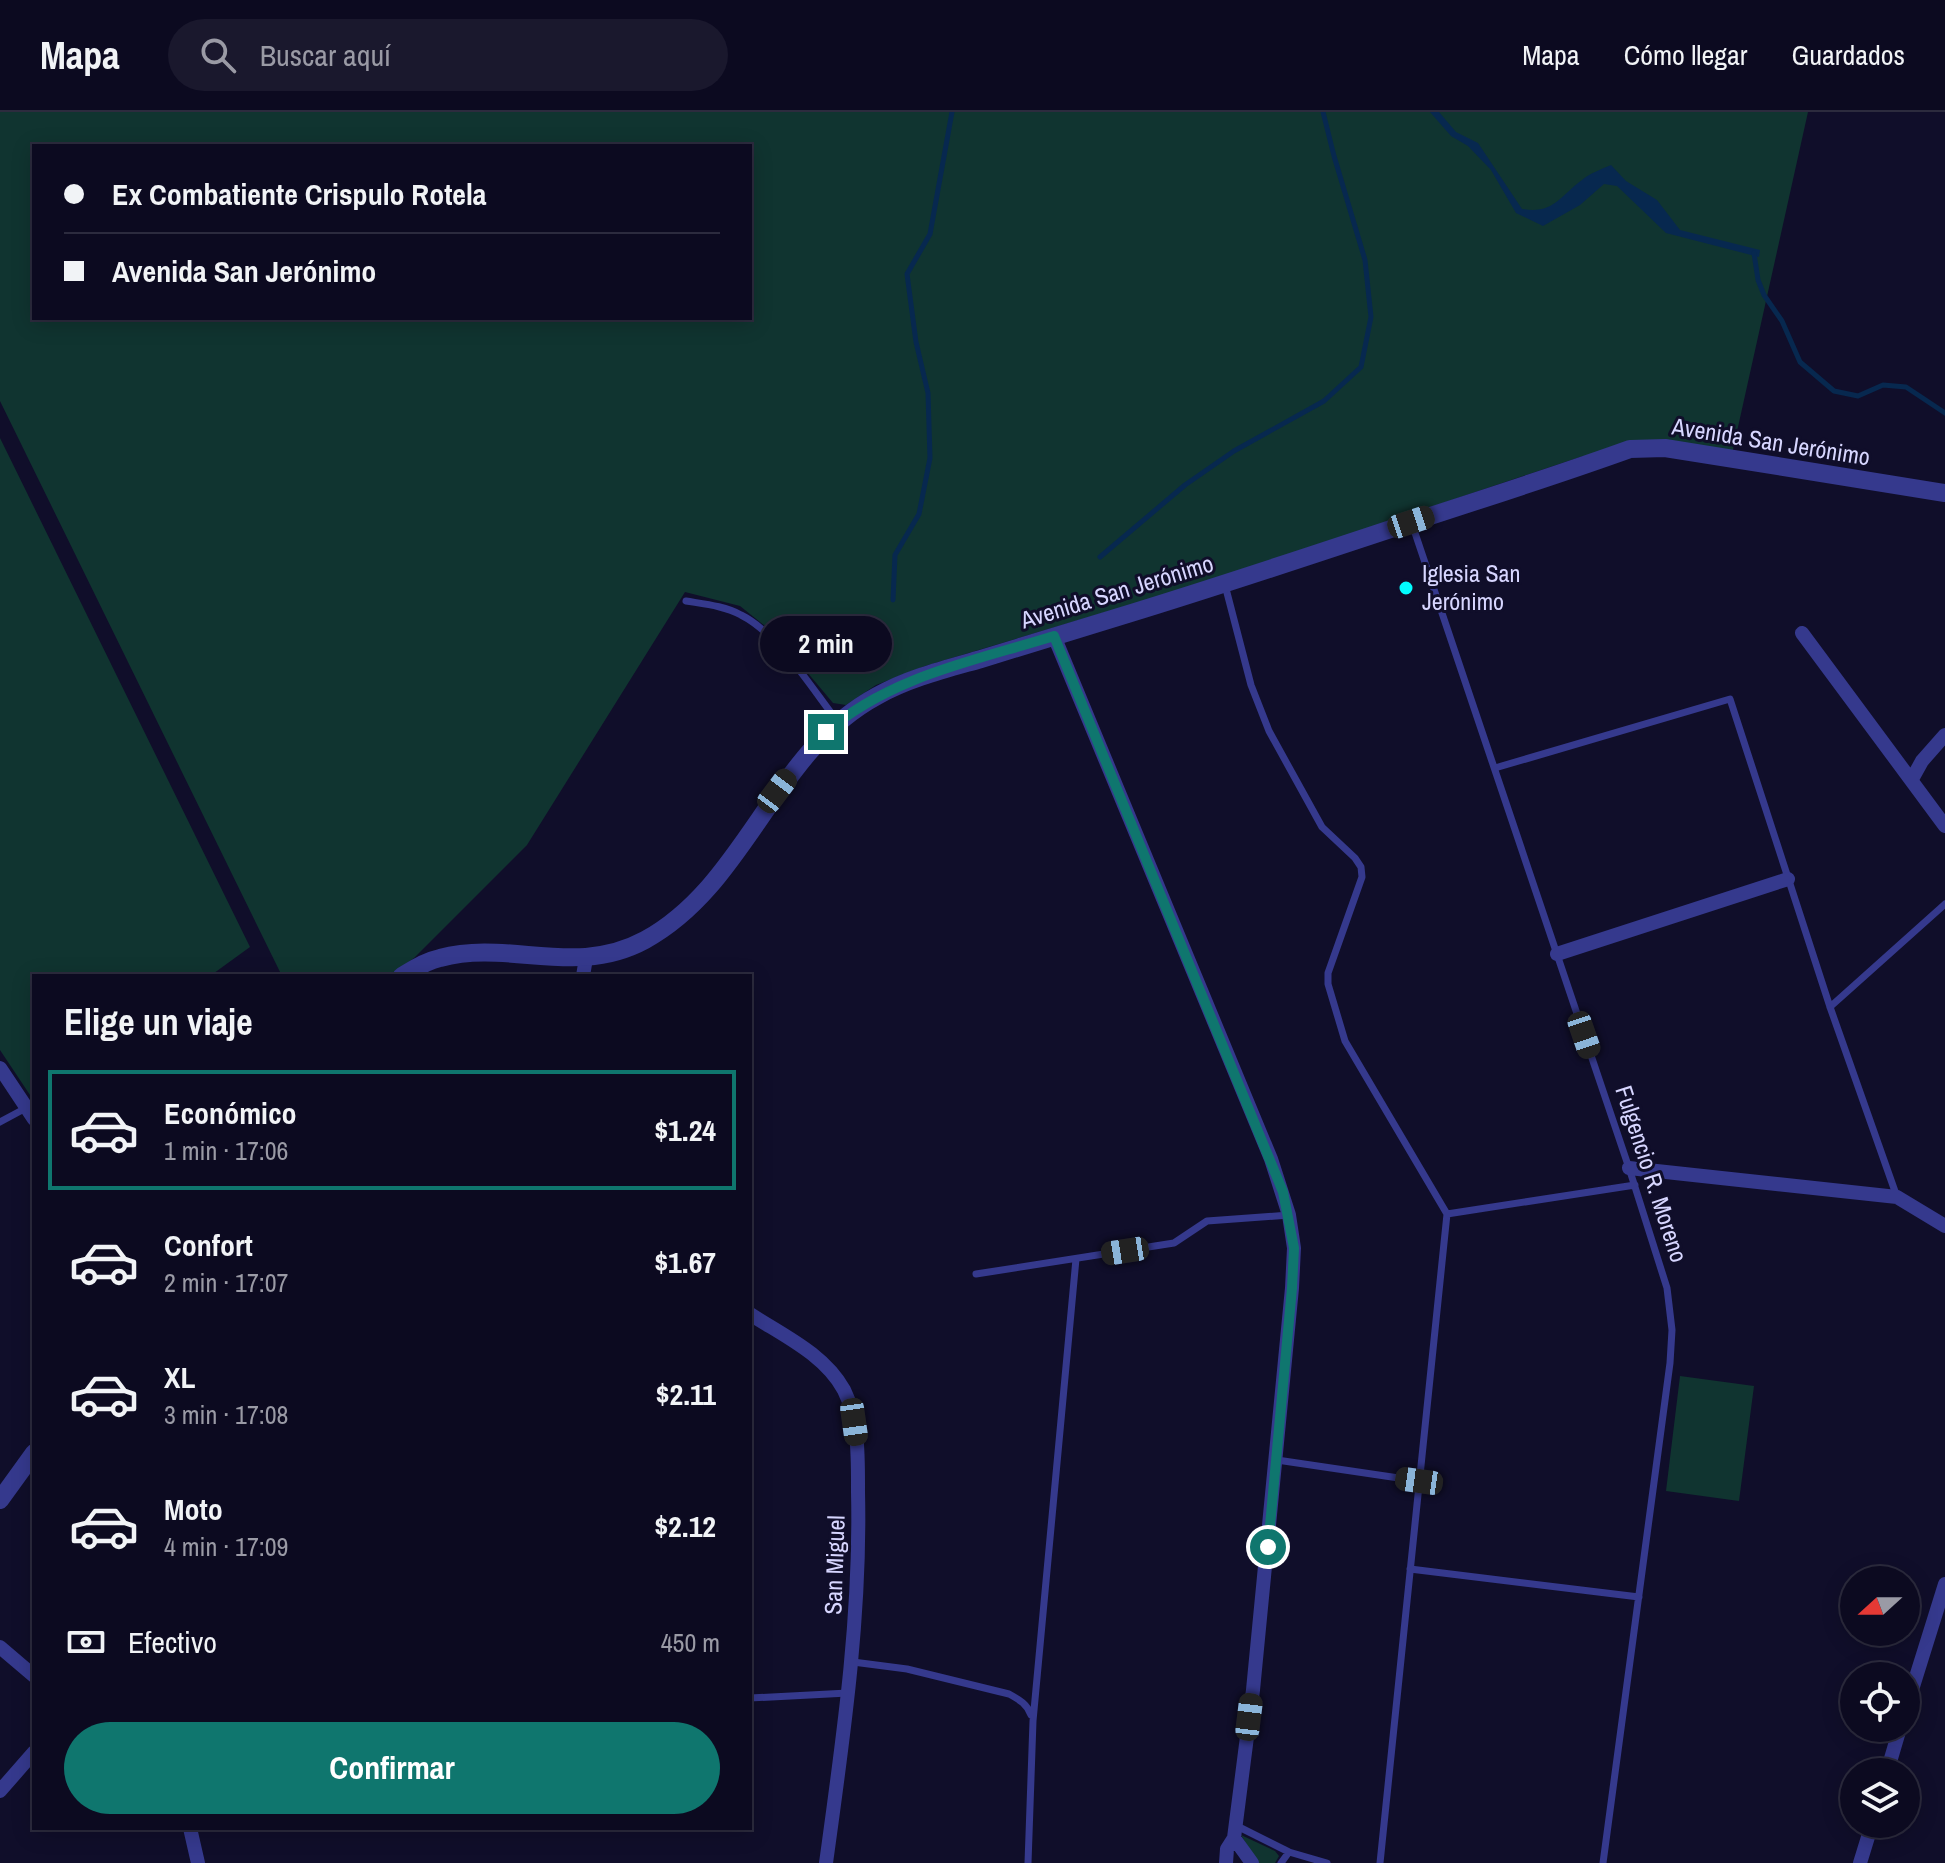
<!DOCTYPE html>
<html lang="es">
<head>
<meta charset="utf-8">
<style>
	:root { --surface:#0c0a20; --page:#1a182d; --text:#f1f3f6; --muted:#9a9aa5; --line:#2c2b3e; --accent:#0f766e }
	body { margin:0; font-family:"Archivo Narrow",sans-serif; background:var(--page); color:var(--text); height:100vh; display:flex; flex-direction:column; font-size:30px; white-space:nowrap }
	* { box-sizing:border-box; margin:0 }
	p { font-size:26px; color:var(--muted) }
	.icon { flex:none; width:44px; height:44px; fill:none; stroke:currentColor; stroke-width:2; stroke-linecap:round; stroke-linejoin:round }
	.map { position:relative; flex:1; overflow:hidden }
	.panel { position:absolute; left:32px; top:862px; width:720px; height:856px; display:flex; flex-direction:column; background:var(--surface); border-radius:0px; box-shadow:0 4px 20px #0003,0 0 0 2px var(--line) }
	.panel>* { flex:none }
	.hud { position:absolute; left:32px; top:32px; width:720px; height:176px; border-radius:0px; box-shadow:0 4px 20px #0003,0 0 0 2px var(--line); display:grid; align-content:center; height:176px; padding:0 32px; background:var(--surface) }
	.needle { width:52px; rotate:249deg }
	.controls { position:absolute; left:1840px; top:1454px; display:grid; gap:16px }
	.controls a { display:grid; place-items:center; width:80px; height:80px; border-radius:50%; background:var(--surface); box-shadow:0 4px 20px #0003,0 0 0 2px var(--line); font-size:40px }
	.end { position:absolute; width:36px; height:36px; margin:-18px; border:10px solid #0f766e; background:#fff; box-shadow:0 0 0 4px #fff }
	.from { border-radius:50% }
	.bubble { position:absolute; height:56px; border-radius:28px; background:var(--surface); box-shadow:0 4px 20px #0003,0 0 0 2px var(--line); font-size:26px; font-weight:700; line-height:56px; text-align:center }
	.car { position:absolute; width:24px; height:48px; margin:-24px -12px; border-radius:10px; box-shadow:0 0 6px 2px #0007; background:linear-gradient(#222 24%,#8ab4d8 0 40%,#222 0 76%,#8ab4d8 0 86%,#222 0) }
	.hud b { display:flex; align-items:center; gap:28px; height:76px; font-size:30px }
	.hud b+b { border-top:2px solid var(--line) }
	.hud i { width:20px; height:20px; background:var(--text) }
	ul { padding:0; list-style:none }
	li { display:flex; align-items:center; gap:24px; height:120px; margin:0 16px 12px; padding:0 16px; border:4px solid transparent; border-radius:0px }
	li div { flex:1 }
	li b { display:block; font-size:30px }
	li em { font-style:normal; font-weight:700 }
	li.on { border-color:var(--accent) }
	li>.icon { width:72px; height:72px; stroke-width:1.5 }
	h2 { padding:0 32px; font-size:36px; line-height:96px }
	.pay { display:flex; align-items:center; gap:20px; height:88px; padding:0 32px; font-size:30px }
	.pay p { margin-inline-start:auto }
	.primary-button { display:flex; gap:16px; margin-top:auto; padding:16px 32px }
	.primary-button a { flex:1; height:92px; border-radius:48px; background:var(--accent); color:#fff; font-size:32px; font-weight:700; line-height:92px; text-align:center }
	header { display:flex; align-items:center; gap:48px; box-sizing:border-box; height:112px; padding:0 40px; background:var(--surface); border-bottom:2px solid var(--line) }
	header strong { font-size:38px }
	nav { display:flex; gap:44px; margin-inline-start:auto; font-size:28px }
	.search { width:560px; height:72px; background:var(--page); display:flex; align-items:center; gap:20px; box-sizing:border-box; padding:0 28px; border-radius:44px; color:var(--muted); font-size:30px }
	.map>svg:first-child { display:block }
	.green { fill:#103430; fill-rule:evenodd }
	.water { fill:#07284f }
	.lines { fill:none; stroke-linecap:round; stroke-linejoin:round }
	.stream { stroke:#07284f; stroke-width:5 }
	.service { stroke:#35398d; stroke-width:7 }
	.minor { stroke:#35398d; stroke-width:14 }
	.tertiary { stroke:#35398d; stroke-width:18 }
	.route { stroke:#0f766e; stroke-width:10 }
	.poi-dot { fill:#02fcff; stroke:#100e2a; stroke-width:3 }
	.labels { text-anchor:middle; stroke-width:6; stroke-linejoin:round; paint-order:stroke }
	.street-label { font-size:24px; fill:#d7d6ff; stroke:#100e2a }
	.poi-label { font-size:24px; fill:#d7d6ff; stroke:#100e2a; text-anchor:start }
</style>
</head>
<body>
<header>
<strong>Mapa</strong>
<div class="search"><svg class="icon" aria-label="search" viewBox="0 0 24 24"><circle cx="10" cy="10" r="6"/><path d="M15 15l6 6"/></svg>Buscar aquí</div>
<nav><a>Mapa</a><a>Cómo llegar</a><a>Guardados</a></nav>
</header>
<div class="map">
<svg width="1945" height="1751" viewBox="0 0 1945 1751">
	<rect width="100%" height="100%" fill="#100e2a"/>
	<path class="green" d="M0 0H1808L1732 342 1583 344 1210 469 925 554 876 573 846 593 833 591 775 522 740 494 685 480 527 733 414 846 389 864H282L0 289ZM34 34H750V206H34Z
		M0 326 250 835 210 864H34V989L0 938Z
		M1680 1264 1754 1274 1739 1389 1666 1379Z
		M1241 1723 1275 1739 1279 1744 1275 1751H1258Z"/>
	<path class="water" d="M1430 0H1439L1456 20 1478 31 1522 97C1554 102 1559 85 1582 68 1590 61 1602 57 1611 53L1626 69 1657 88 1680 118 1760 138 1759 145 1666 121 1617 74 1604 72 1580 93 1543 114 1516 101 1491 58 1468 34 1451 24Z"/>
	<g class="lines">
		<path class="stream" d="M1754 141 1758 168 1764 183 1782 209 1800 250 1834 279 1858 284 1883 273 1906 275 1945 301
			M1100 445 1185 373 1234 339 1324 289 1361 255 1371 205 1365 148 1334 44 1323 0
			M893 488 895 443 919 402 930 346 928 281 916 230 907 162 930 122 952 0"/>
		<path class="service" d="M1412 412 1629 1056 1667 1176 1672 1218 1670 1251 1603 1751
			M1225 473 1251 573 1269 619 1322 715 1355 746 1361 755 1362 765 1328 861V872L1345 929 1447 1102 1380 1751
			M686 489C704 492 725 494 741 503 779 522 812 577 838 610
			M1495 656 1730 587 1830 895 1897 1085
			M1830 895 1945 792
			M0 1010 26 996
			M1447 1102 1635 1073
			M976 1162 1174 1131 1207 1109 1289 1103
			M1277 1348 1419 1369
			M1410 1457 1639 1485
			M853 1550 907 1557 1009 1582C1020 1588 1027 1592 1031 1603
			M750 1586 848 1581
			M1237 1714 1289 1740 1327 1751
			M1028 1751 1033 1609 1076 1147
			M1281 1751 1289 1740"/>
		<path class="minor" d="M1802 521 1945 714
			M1054 524 1271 1047 1289 1103 1294 1136 1292 1176 1253 1578 1234 1726 1227 1737 1226 1751
			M1912 667 1922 649 1945 623
			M1557 842 1788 767
			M583 864 586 846
			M0 956 34 1007
			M1629 1056 1897 1085 1945 1114
			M750 1202C784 1224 824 1242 844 1278 859 1308 858 1347 858 1380 861 1505 843 1627 826 1751
			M0 1535 34 1564
			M1906 1597 1945 1472
			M1887 1660 1900 1616
			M0 1679 34 1640
			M190 1716 198 1751
			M1234 1726 1252 1751
			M1860 1751 1872 1712"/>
		<path class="tertiary" d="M402 864C414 857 426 849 440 846 509 827 575 866 645 828 747 772 773 640 877 584 909 566 946 557 981 547 1030 532 1079 517 1128 502 1223 473 1318 441 1412 410 1485 386 1558 363 1630 337L1665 336 1945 381
			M0 1388 34 1341"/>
	</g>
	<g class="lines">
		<path class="route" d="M826 620C891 564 974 549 1054 524L1283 1080 1294 1136 1292 1176 1268 1435"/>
	</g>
	<circle class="poi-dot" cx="1406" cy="476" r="8"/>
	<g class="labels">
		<g class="street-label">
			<text transform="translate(1771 330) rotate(9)" y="8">Avenida San Jerónimo</text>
			<text transform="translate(1117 480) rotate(-17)" y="8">Avenida San Jerónimo</text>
			<text transform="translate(1651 1062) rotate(72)" y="8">Fulgencio R. Moreno</text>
			<text transform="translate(835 1453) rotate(-88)" y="8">San Miguel</text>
		</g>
		<g class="poi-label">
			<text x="1422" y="470">Iglesia San<tspan x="1422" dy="28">Jerónimo</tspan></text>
		</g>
	</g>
</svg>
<div class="controls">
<a><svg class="needle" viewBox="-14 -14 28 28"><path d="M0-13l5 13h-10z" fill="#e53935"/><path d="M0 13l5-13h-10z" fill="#9a9aa5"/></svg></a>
<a><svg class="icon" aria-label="locate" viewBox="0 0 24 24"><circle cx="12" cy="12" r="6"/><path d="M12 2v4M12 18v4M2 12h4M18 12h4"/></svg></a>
<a><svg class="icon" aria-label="layers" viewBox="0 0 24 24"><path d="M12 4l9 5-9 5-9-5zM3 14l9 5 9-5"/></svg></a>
</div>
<i class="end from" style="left:1268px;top:1435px"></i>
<i class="end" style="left:826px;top:620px"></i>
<div class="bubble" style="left:760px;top:504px;width:132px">2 min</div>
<i class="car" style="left:1411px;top:410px;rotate:72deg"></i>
<i class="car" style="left:777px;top:679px;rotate:37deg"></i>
<i class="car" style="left:1584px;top:923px;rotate:161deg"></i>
<i class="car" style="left:1125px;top:1139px;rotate:261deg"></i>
<i class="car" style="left:854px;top:1310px;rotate:172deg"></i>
<i class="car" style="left:1419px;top:1369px;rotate:278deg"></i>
<i class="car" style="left:1249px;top:1605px;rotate:7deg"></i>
<div class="hud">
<b><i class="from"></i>Ex Combatiente Crispulo Rotela</b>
<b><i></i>Avenida San Jerónimo</b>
</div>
<section class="panel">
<h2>Elige un viaje</h2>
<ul>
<li class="on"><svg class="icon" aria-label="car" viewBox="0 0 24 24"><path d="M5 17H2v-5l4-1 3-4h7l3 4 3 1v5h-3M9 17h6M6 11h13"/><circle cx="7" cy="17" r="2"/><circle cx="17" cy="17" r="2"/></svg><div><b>Económico</b><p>1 min · 17:06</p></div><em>$1.24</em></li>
<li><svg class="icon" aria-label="car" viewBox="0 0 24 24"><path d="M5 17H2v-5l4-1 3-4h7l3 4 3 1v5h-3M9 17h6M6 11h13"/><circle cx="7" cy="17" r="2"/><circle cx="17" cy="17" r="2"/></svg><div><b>Confort</b><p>2 min · 17:07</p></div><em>$1.67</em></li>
<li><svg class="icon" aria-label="car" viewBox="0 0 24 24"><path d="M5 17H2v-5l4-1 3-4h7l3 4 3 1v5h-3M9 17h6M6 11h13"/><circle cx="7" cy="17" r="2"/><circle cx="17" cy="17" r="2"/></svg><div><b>XL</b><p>3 min · 17:08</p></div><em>$2.11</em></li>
<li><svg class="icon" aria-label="car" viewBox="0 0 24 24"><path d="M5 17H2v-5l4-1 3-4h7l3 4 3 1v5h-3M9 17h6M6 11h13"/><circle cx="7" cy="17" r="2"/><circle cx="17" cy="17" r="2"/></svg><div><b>Moto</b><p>4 min · 17:09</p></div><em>$2.12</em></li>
</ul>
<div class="pay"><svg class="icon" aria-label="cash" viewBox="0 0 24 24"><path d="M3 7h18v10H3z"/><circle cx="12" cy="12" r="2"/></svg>Efectivo<p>450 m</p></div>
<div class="primary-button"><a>Confirmar</a></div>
</section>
</div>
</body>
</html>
